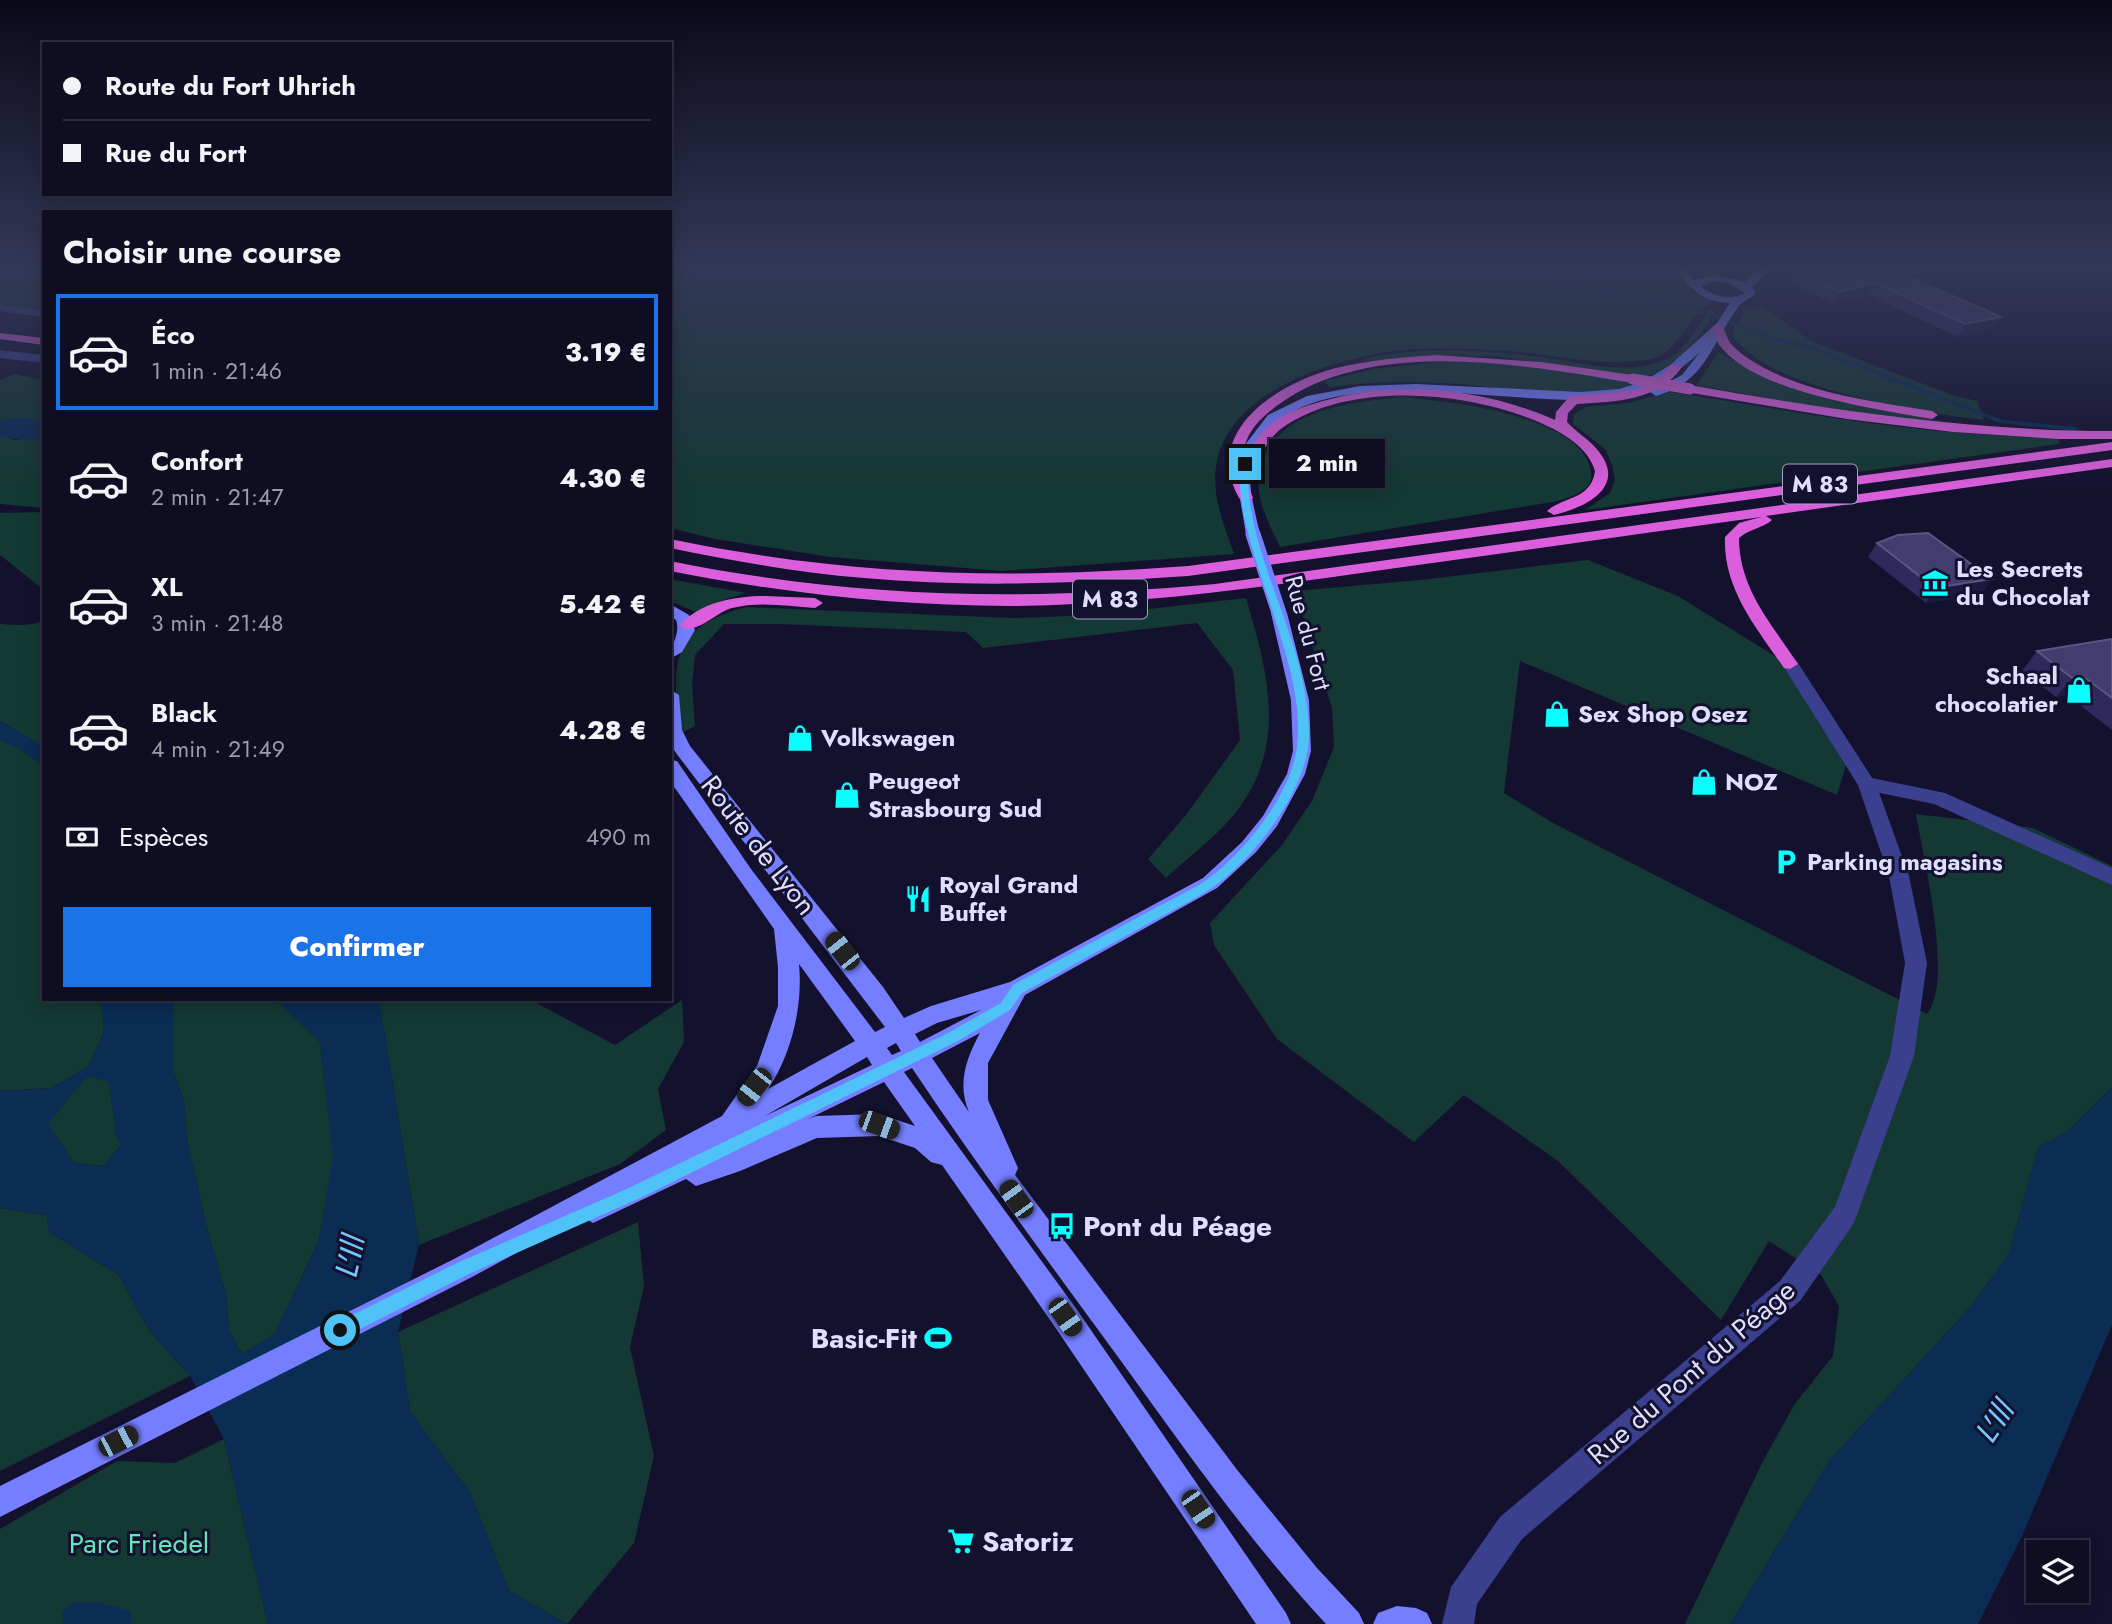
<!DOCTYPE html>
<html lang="fr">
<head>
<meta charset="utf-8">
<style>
	:root { --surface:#0e0d22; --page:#1c1b2f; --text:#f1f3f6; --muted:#9b9ca5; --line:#2e2d40; --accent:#1a73e8 }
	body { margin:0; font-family:Jost,sans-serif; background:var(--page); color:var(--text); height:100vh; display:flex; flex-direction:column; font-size:26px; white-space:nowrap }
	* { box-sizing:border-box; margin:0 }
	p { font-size:23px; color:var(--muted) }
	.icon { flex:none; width:38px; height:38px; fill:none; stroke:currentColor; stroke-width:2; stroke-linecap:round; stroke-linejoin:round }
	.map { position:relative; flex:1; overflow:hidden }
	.side { position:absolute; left:42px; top:210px; width:630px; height:791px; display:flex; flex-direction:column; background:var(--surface); border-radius:0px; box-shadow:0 4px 18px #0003,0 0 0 2px var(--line) }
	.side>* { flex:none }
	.banner { position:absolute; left:42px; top:42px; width:630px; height:154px; border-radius:0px; box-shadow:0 4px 18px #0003,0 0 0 2px var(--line); display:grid; align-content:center; height:154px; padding:0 21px; background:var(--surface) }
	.tools { position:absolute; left:2026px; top:1540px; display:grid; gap:14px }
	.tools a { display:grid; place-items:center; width:63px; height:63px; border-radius:0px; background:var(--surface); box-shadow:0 4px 18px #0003,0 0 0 2px var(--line); font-size:35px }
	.end { position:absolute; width:32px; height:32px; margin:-16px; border:9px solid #4fc3f7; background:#111; box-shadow:0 0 0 4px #111 }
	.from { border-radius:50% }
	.bubble { position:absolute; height:49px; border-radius:0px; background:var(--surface); box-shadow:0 4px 18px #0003,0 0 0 2px var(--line); font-size:23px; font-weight:800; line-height:49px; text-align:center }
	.car { position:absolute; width:21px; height:42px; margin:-21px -10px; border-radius:9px; box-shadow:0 0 5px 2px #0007; background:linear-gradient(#222 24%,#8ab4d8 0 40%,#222 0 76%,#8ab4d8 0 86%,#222 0) }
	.banner b { display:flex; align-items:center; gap:24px; height:66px; font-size:26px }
	.banner b+b { border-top:2px solid var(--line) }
	.banner i { width:18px; height:18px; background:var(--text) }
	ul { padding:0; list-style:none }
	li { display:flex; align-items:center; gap:21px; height:116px; margin:0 14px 10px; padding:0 7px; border:4px solid transparent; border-radius:0px }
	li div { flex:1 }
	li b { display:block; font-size:26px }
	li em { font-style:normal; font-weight:800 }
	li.selected { border-color:var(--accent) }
	li>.icon { width:63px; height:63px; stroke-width:1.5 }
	h2 { padding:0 21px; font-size:32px; line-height:84px }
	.pay { display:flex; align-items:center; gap:18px; height:77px; padding:0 21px; font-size:26px }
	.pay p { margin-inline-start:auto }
	.primary-button { display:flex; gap:14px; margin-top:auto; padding:14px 21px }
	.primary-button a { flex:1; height:80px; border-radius:0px; background:var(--accent); color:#fff; font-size:28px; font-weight:800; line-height:80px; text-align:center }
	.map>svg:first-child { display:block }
	.green { fill:#143833 }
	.water { fill:#0b2c53; fill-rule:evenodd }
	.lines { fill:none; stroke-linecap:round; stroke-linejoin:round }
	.stream-far1 { stroke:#0b2c53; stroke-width:3.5 }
	.stream { stroke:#0b2c53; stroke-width:4.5 }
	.minor { fill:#3a3f8e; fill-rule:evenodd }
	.tertiary { fill:#3a3f8e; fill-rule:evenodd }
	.secondary { fill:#757eff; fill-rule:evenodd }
	.trunk { fill:#db5fdc; fill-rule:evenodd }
	.secondary-bridge { stroke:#757eff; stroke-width:15 }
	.trunk-bridge { stroke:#db5fdc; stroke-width:11 }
	.wall { fill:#2f2a5c }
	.shaded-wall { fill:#1c1842 }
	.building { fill:#423d6e; stroke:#5a5684; stroke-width:2 }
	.route { fill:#4fc3f7 }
	.labels { text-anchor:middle; stroke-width:6; stroke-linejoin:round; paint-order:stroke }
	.shield { fill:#13112e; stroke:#a1a0c0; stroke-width:2 }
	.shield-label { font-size:23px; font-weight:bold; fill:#dedeff }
	.poi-label { font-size:24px; font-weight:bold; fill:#dedeff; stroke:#13112e; text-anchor:start }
	.street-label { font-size:24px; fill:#dedeff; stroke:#13112e }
	.near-street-label { font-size:28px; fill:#dedeff; stroke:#13112e }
	.near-poi-label { font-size:28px; font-weight:bold; fill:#dedeff; stroke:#13112e; text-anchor:start }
	.near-park-label { font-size:28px; fill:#63e6b9; stroke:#13112e }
	.near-water-label { font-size:32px; font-style:italic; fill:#6cc9ff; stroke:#13112e }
</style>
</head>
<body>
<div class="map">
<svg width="2112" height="1624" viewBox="0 0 2112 1624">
	<rect width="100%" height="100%" fill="#13112e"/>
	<path class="green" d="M0 265H44V313L0 307Z
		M670 265H1674L1693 293 1713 301C1690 312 1678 352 1654 358 1604 370 1547 352 1496 350 1456 348 1414 346 1375 354 1317 365 1230 396 1217 461 1210 493 1224 524 1234 554L1002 571 830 557 715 539 670 528Z
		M1762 307 1811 341 1955 396 1977 401 1984 420C1922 413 1826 396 1771 367 1757 360 1745 349 1734 338V326L1742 317 1745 308Z
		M1716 310C1699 338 1677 366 1646 377L1495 356 1427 355 1357 362C1403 345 1490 350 1539 357 1579 362 1628 377 1667 359 1686 350 1697 327 1709 311Z
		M1719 352C1779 390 1873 409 1942 421L1943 424 1872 417 1696 385Z
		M1457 360 1556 368 1634 383C1582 406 1514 388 1459 384 1415 381 1373 381 1330 387L1324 381 1374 369Z
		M13 374 44 380V420H0V380Z
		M1671 392C1797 412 1922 437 2050 436L2059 439V444L1585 510 1610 493 1615 480 1612 465 1605 449 1573 424 1574 414 1586 407 1628 403Z
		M1403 397C1448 402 1583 414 1591 472 1594 491 1572 496 1558 501L1280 547C1272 530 1261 510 1259 492 1253 413 1345 402 1403 397Z
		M5 435 14 440 44 439V508L0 504V436Z
		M44 512V590L0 555V513Z
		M1588 560 1678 596 1799 671 1849 755 1837 795 1520 661 1504 793 1553 823 1927 1014C1954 981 1923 857 1916 814L2033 828 2112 866V1088L2068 1131 2038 1148 2009 1254 1973 1304 1830 1460 1730 1624H1685L1763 1461 1794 1405 1833 1356 1839 1306 1821 1275 1769 1241 1721 1320 1558 1161 1464 1095 1414 1142 1277 1039 1214 945 1210 923 1282 845 1312 801 1334 747 1332 708 1295 591 1420 580Z
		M670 579 746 593 720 601 698 613 670 601Z
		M1246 598C1271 681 1290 759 1222 828 1204 846 1184 861 1166 878L1148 859 1186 815 1240 740 1233 670 1197 623 983 648 966 632 778 624H724L695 655 692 685 695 726 680 734C672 664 668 628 746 607L1013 618 1096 615Z
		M44 620V747L0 721V624C14 625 31 627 44 620Z
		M0 740 19 748 44 767V999H101L104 1032 88 1067 52 1088 0 1091Z
		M174 999H275L320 1042 334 1156 319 1240 275 1334 242 1354 229 1331 226 1295 207 1229 187 1140 184 1102 174 1073Z
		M379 999H529L615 1045 682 1000 684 1042 658 1089 666 1130 620 1164 419 1245Z
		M90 1076 109 1081 116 1134 121 1145 104 1166 74 1163 47 1124 84 1079Z
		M0 1208 47 1215 49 1232 119 1275 148 1329 190 1376 0 1471Z
		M638 1222 644 1286 630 1347 654 1456 634 1543 567 1624 509 1591 470 1493 410 1412 398 1332Z
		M224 1439 268 1624H0V1529L117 1461 175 1463Z"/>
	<path class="water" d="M18 418 44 420V439L27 441 0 436V420Z
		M0 721 44 747V767L19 748 0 740Z
		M101 999H174V1073L184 1102 187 1140 207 1229 226 1295 229 1331 242 1354 275 1334 319 1240 333 1156 320 1042 275 999H379L419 1245 398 1332 410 1412 470 1493 509 1591 567 1624H268L224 1439 190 1376 148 1329 119 1275 49 1232 47 1215 0 1208V1091L52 1088 88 1067 104 1032ZM91 1076 109 1082 116 1134 121 1145 104 1166 74 1163 48 1124 84 1079Z
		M2112 1088V1325L2022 1536 1978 1624H1730L1830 1460 1973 1304 2009 1254 2038 1148 2068 1131Z
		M95 1602 131 1611V1624H64L62 1612 72 1603Z"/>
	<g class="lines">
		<path class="stream-far1" d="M1472 265 1704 312 1769 337 1818 350 2000 421 2074 429"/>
		<path class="stream" d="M2071 428 2075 430"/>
		<path class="minor" d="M0 305 44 311V317L0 311Z
			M0 350 44 355V363L0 358Z
			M1867 777 1945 793 2112 868V885L1934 804 1860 789 1858 784 1860 779Z"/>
		<path class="tertiary" d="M1790 659 1796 660 1876 784 1909 876 1927 963 1914 1056 1854 1223 1800 1301 1522 1539 1477 1604 1474 1624H1442L1451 1587 1500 1517 1780 1281 1835 1207 1890 1056 1905 963 1889 876 1858 785 1782 664Z"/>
		<path class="secondary" d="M1674 265H1684L1694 280 1715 275 1745 282 1764 265H1775L1752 287 1756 293C1751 299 1744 300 1739 306 1711 343 1707 382 1656 396L1650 392 1682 375 1700 352C1677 373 1653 389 1622 396 1529 416 1306 346 1255 450 1243 474 1255 510 1260 534L1253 538 1246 534 1237 481 1241 450 1268 415 1307 396 1360 386 1416 384 1580 392 1619 389 1644 381 1670 365 1717 323 1730 303C1701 302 1688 288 1674 265ZM1715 281 1729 283 1745 293C1730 301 1712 296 1700 286Z
			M670 604 689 615 695 630 682 652 670 659C670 645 681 634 676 620L670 615Z
			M1279 608 1287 613 1309 700 1311 751 1305 774 1277 826 1256 852 1217 888 1025 995 988 1063V1100L1018 1168 1015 1175 1238 1471 1317 1568 1359 1613 1364 1624H1326C1250 1542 1186 1451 1121 1361 1050 1264 979 1168 912 1068L904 1072 1075 1307 1286 1613 1291 1624H1256L1055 1327 942 1165 931 1162 915 1148 879 1136 817 1138 740 1171 696 1186 686 1179 593 1223 583 1217 472 1277 0 1517V1486L454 1259 722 1116 757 1066 778 1006V967L774 929 670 781V760L677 761 751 869 875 1032 885 1027 676 753 670 743V689L679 695 682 730 690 746 883 987 904 1018 931 1006 1010 982 1203 878 1242 842 1263 816 1287 774 1293 751 1291 700 1271 613ZM799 964 855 1041 768 1089C792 1054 803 1005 799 964ZM981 1010 920 1042 915 1034 937 1023ZM980 1033C966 1059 957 1084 969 1112L932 1058ZM896 1043 901 1051 892 1055 887 1048ZM867 1057 872 1065 765 1116ZM884 1082 915 1126 879 1114 816 1116 808 1119Z
			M1397 1606 1416 1608 1427 1613 1432 1624H1373L1378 1613Z"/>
		<path class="trunk" d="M1718 324C1727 328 1725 338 1732 345 1737 350 1743 355 1749 359 1801 393 1872 401 1932 411L1938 415 1932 419C1878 409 1755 392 1721 347 1716 341 1715 334 1712 327Z
			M0 333 44 338V345L0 339Z
			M1437 355 1541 362 1633 375 1639 379 1633 383C1525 365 1373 336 1278 405 1256 421 1242 437 1242 466 1249 451 1257 436 1269 426 1283 413 1305 406 1323 401 1399 380 1482 388 1555 420L1556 412 1569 397C1609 389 1642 402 1672 364L1682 367C1657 402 1616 401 1577 404L1568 413 1567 422C1576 432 1587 438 1595 447 1630 485 1588 507 1554 515L1547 511C1564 496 1591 500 1595 471 1588 447 1563 433 1541 423 1468 391 1350 380 1282 428 1266 440 1258 460 1251 478L1246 482 1253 498 1246 502 1241 501C1199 433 1277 383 1336 368 1369 360 1402 357 1437 355Z
			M1690 385C1830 410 1969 431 2112 431V439H2059L1953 432 1847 419 1686 392 1684 389Z
			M2112 442V450L1188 576C1080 583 972 588 864 578 799 573 734 561 670 548V539C849 576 1006 580 1188 566Z
			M2112 459V467L1766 516 1772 520C1763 528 1749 529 1739 538 1739 589 1772 624 1798 664L1790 669 1784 668C1756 627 1723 589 1725 537L1739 523 1761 517C1637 534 1513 552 1389 569 1263 587 1138 605 1010 606 895 606 783 593 670 571V561C858 599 1025 601 1215 584Z
			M765 596 815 598 823 603 815 608C788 606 758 601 732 608 716 612 699 633 682 628L680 625C700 602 736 596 765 596Z"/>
		<path class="secondary-bridge" d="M1253 534 1279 613"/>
		<path class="trunk-bridge" d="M1633 379 1690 389"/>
	</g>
	<path class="wall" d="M1812 265H1969L1941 273 1939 278 1922 282 1994 329 1958 337 1869 295 1833 304 1790 284 1795 272 1810 269Z
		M1877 543 1982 594 1926 603 1868 557Z
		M2112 639V730L2067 695 2056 697 2022 671 2037 651Z"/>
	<path class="shaded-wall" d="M1938 265H1969L1941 273 1939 278 1901 288 1907 276Z
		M1875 283 1869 295 1833 304 1839 292Z
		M2001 317 1994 329 1958 337 1965 324Z
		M1992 579 1982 594 1926 603 1935 588Z
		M2083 676 2067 695 2056 697 2072 678Z"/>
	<path class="building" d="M1828 265H1942L1945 266 1907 276 2001 317 1965 324 1875 283 1839 292 1795 272Z
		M1928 533 1992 579 1935 588 1877 543 1898 535Z
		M2112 639V698L2083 676 2072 678 2037 651Z"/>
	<linearGradient id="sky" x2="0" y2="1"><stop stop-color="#0a0919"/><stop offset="0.54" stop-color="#333857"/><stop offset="1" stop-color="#333857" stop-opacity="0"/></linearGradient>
	<rect width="2112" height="492" fill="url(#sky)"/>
	<path class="route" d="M1242 462 1249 464C1243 525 1279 596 1296 654 1304 684 1313 724 1307 754 1297 801 1252 860 1213 887 1195 900 1172 910 1153 921 1109 945 1066 969 1022 993L1010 1010 958 1041 640 1198 469 1274 346 1336 340 1338 334 1336 332 1330 334 1324 457 1263 629 1188 948 1033 1001 1003 1013 985C1057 961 1100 938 1144 914 1164 903 1186 893 1205 881 1242 855 1288 798 1296 753 1305 702 1283 645 1268 597 1257 563 1232 495 1242 462Z"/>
	<defs>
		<symbol id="museum-bare" viewBox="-9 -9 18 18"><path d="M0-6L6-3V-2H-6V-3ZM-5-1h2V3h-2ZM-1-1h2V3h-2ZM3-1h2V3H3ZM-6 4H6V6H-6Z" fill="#0afeff" stroke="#13112e" stroke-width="2.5" paint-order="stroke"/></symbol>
		<symbol id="shop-bare" viewBox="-9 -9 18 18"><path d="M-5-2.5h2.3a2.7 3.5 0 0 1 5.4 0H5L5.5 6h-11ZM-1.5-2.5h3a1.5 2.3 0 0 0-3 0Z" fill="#0afeff" stroke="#13112e" stroke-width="2.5" paint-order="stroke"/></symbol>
		<symbol id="parking-bare" viewBox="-9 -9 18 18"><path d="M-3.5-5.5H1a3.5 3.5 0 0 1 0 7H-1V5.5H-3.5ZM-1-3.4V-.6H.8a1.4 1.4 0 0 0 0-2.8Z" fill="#0afeff" stroke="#13112e" stroke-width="2.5" paint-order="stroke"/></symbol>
		<symbol id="restaurant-bare" viewBox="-9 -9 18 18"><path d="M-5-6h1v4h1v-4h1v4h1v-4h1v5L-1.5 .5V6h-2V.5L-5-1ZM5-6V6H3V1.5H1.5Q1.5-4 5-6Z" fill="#0afeff" stroke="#13112e" stroke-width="2.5" paint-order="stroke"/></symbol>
		<symbol id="bus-bare" viewBox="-9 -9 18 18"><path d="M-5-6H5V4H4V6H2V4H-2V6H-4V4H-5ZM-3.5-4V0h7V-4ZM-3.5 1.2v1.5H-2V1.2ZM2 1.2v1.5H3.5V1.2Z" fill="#0afeff" stroke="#13112e" stroke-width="2.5" paint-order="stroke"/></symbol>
		<symbol id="stadium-bare" viewBox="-9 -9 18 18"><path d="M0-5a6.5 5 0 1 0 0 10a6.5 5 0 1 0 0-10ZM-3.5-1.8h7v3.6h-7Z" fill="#0afeff" stroke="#13112e" stroke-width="2.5" paint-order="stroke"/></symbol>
		<symbol id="supermarket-bare" viewBox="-9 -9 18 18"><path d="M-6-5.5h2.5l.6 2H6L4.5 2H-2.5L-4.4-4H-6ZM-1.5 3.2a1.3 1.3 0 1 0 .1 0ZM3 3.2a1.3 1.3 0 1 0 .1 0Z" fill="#0afeff" stroke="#13112e" stroke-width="2.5" paint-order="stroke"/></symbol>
	</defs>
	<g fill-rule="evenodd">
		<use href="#museum-bare" x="1916" y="564" width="38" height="38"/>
		<use href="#shop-bare" x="2060" y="671" width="38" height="38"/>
		<use href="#shop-bare" x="1538" y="695" width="38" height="38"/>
		<use href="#shop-bare" x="781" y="719" width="38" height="38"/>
		<use href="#shop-bare" x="1685" y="763" width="38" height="38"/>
		<use href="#shop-bare" x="828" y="776" width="38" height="38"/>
		<use href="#parking-bare" x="1767" y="843" width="38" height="38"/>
		<use href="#restaurant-bare" x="899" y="880" width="38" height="38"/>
		<use href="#bus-bare" x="1043" y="1207" width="38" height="38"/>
		<use href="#stadium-bare" x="919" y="1319" width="38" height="38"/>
		<use href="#supermarket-bare" x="942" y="1522" width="38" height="38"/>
	</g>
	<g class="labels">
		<g class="shield">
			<rect x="1783" y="464.5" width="74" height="39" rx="5"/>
			<rect x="1073" y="579.5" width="74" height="39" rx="5"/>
		</g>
		<g class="shield-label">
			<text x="1820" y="492">M 83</text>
			<text x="1110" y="607">M 83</text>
		</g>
		<g class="poi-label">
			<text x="1956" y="577">Les Secrets<tspan x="1956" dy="28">du Chocolat</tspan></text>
			<text x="2058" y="684" text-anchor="end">Schaal<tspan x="2058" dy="28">chocolatier</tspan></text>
			<text x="1578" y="722">Sex Shop Osez</text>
			<text x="821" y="746">Volkswagen</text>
			<text x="868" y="789">Peugeot<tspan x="868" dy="28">Strasbourg Sud</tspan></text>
			<text x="1725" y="790">NOZ</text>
			<text x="1807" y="870">Parking magasins</text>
			<text x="939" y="893">Royal Grand<tspan x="939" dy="28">Buffet</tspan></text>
		</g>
		<g class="street-label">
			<text transform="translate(1308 633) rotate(75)" y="8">Rue du Fort</text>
		</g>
		<g class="near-street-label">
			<text transform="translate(759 845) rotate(52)" y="10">Route de Lyon</text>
			<text transform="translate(1691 1372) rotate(-41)" y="10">Rue du Pont du Péage</text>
		</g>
		<g class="near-poi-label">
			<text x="1083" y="1236">Pont du Péage</text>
			<text x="917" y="1348" text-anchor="end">Basic-Fit</text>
			<text x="982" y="1551">Satoriz</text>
		</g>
		<g class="near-park-label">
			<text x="139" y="1553">Parc Friedel</text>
		</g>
		<g class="near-water-label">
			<text transform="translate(350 1256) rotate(-77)" y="11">L'Ill</text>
			<text transform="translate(1995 1421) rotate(-55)" y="11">L'Ill</text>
		</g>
	</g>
</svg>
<div class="tools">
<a><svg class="icon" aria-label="layers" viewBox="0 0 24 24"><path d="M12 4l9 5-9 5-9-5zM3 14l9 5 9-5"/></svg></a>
</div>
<i class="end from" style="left:340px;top:1330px"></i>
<i class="end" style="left:1245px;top:464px"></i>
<div class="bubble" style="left:1269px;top:439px;width:116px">2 min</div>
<i class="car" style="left:842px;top:951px;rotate:322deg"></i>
<i class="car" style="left:754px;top:1087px;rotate:218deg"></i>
<i class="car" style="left:879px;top:1125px;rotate:110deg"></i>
<i class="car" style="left:1016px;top:1199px;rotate:324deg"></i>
<i class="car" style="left:1065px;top:1317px;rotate:145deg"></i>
<i class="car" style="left:118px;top:1441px;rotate:63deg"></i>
<i class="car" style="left:1198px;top:1509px;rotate:146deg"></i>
<div class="banner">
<b><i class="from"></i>Route du Fort Uhrich</b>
<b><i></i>Rue du Fort</b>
</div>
<section class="side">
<h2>Choisir une course</h2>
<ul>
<li class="selected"><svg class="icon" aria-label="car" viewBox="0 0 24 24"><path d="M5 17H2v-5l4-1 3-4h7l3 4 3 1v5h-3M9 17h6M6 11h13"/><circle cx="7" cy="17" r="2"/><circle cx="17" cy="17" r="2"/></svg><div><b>Éco</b><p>1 min · 21:46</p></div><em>3.19 €</em></li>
<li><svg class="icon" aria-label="car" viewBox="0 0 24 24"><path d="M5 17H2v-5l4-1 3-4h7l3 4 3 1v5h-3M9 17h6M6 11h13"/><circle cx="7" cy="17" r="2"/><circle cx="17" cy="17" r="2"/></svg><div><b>Confort</b><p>2 min · 21:47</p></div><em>4.30 €</em></li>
<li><svg class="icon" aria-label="car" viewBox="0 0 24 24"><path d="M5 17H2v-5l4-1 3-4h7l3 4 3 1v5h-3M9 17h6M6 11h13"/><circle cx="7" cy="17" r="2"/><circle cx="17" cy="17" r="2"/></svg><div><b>XL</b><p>3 min · 21:48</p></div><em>5.42 €</em></li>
<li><svg class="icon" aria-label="car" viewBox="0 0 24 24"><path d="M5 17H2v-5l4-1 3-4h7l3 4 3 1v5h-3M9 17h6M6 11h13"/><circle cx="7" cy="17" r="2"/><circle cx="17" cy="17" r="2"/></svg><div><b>Black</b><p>4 min · 21:49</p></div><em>4.28 €</em></li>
</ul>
<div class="pay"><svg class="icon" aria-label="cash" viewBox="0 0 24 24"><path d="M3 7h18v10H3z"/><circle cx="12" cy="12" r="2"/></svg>Espèces<p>490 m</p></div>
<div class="primary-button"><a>Confirmer</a></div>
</section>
</div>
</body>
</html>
